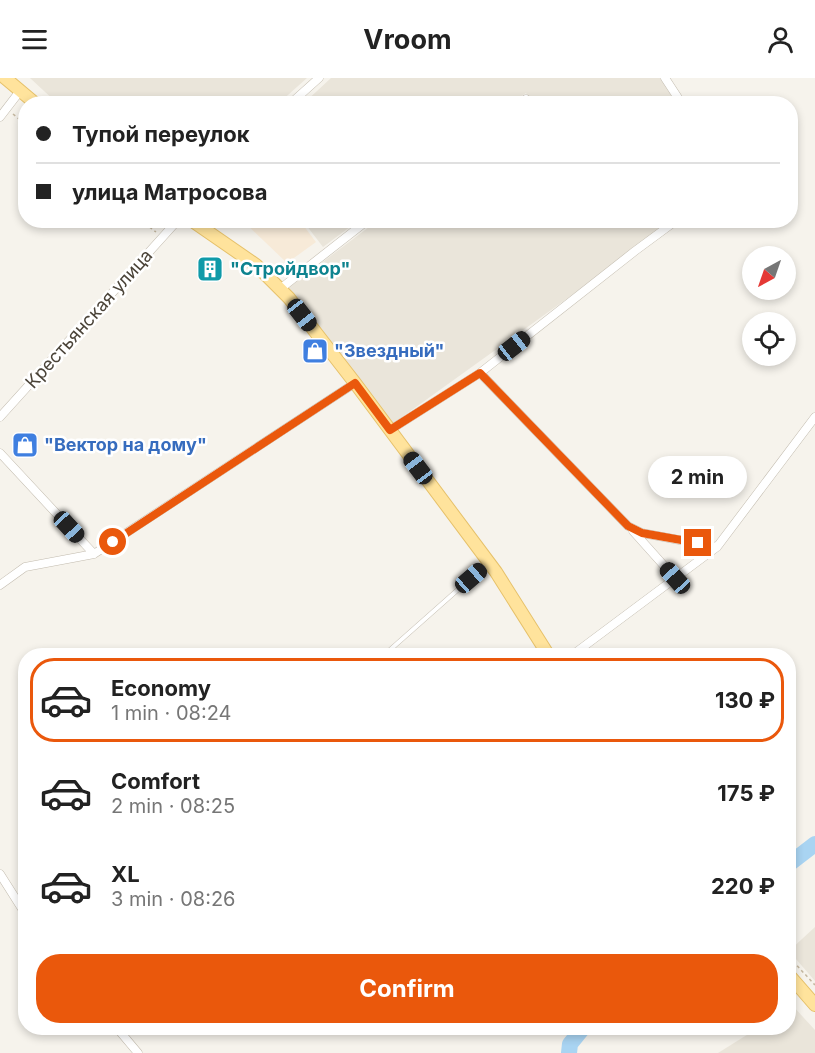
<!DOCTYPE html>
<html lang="en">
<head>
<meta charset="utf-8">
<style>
	:root { --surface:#fff; --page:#f6f6f6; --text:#222; --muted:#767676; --line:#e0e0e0; --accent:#ea580c }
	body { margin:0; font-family:Inter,sans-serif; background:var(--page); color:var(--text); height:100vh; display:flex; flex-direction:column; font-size:22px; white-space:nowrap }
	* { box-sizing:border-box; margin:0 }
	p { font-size:20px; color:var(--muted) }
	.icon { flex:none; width:33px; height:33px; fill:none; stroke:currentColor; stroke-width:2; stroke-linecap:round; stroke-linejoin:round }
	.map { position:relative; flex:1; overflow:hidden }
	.drawer { position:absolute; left:18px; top:570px; width:778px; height:387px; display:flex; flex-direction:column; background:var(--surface); border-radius:24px; box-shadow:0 3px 9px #0003 }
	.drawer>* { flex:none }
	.top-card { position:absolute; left:18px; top:18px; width:780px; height:132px; border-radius:24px; box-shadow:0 3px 9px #0003; display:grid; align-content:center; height:132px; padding:0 18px; background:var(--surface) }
	.needle { width:39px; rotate:220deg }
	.buttons { position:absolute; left:742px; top:168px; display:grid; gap:12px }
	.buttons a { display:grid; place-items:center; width:54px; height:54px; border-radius:50%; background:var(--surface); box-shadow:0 3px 9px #0003; font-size:30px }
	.end { position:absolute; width:27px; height:27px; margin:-14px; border:8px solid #ea580c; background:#fff; box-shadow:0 0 0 3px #fff }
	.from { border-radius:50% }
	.bubble { position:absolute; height:42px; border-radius:21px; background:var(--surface); box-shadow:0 3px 9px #0003; font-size:20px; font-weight:700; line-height:42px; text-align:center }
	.car { position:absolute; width:18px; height:36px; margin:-18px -9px; border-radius:8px; box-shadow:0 0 4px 2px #0007; background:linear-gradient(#222 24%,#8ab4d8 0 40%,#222 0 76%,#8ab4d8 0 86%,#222 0) }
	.top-card b { display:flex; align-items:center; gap:21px; height:57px; font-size:22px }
	.top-card b+b { border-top:2px solid var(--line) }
	.top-card i { width:15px; height:15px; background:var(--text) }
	ul { padding:10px 0 0; list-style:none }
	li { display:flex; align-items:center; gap:18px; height:84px; margin:0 12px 9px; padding:0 6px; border:3px solid transparent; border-radius:24px }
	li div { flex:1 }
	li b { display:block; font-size:22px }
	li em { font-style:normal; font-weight:700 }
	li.selected { border-color:var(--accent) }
	li>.icon { width:54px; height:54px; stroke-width:1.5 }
	.button { display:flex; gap:12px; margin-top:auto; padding:12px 18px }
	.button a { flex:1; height:69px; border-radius:24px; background:var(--accent); color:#fff; font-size:24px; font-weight:700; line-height:69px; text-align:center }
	header { display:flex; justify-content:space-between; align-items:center; height:78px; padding:0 18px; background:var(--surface); font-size:27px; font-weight:700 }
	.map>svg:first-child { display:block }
	.residential { fill:#eae5da }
	.commercial { fill:#f7ead8 }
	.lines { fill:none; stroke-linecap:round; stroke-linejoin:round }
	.river { stroke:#a9d4f2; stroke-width:16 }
	.service-casing { stroke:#c2bbae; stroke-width:5 }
	.minor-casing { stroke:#c2bbae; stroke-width:9 }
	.primary-casing { stroke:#e6c16a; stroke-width:14 }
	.path { stroke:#c4b79f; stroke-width:1.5; stroke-dasharray:3 3; stroke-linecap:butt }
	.service { stroke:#fff; stroke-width:4 }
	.minor { stroke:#fff; stroke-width:8 }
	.primary { stroke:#ffe39c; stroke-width:12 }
	.route { stroke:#ea580c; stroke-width:8 }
	.labels { text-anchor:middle; stroke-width:5; stroke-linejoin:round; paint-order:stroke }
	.culture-label { font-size:18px; font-weight:bold; fill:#0d838f; stroke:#fff; text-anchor:start }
	.street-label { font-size:18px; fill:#4b4439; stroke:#fff }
	.shop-label { font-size:18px; font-weight:bold; fill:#366cbe; stroke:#fff; text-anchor:start }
</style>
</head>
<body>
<header><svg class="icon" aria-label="menu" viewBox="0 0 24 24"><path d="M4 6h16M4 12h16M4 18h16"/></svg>Vroom<svg class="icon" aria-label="person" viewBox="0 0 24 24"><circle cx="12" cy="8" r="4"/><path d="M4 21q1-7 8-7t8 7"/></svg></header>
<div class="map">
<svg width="815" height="975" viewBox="0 0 815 975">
	<rect width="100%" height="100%" fill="#f6f3ec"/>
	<path class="residential" d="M30 0H307L279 25 58 26Z
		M331 0H660L676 25H533L526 15 511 25 303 26Z
		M303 143H358L323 169Z
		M377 143H675L391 347 288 210Z
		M815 849V903L789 873Z
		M792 927 815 952V975H718L758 950H789V929Z"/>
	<path class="commercial" d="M243 143H300L316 164 287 185Z"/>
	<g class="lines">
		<path class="river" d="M789 786 815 766
			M569 975 570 966 583 950"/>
		<defs>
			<path id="service" d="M383 578 488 485"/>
			<path id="minor" d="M665 0 682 26
				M290 26 319 0
				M520 26 526 21
				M0 39 20 13
				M280 211 368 142
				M480 295 628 448 642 455 717 469
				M0 339 178 142
				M390 352 480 295 635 173 677 142
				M0 375 94 476
				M633 453 675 500
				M0 507 25 489 94 476 355 305
				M571 578 717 469 815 339
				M0 796 26 837
				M117 950 138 975"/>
			<path id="primary" d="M5 0 36 26
				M191 142 256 187 289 220 355 305 496 494 549 578
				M789 897 815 927"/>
		</defs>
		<use href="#service" class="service-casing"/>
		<use href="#minor" class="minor-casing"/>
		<use href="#primary" class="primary-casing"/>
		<path class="path" d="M13 36 26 47
			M140 142 156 154
			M789 879 815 907"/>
		<use href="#service" class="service"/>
		<use href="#minor" class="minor"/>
		<use href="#primary" class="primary"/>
	</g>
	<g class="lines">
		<path class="route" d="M113 464 355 305 390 352 480 295 628 448 642 455 698 465"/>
	</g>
	<defs>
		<symbol id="building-square" viewBox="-11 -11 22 22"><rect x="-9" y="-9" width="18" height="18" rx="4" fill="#0f9aa8" stroke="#fff"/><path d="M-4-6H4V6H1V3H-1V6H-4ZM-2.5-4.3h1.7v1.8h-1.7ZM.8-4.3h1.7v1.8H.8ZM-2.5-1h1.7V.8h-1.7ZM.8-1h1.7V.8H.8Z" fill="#fff"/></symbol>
		<symbol id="shop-square" viewBox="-11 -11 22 22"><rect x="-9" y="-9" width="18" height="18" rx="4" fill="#3f7fe0" stroke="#fff"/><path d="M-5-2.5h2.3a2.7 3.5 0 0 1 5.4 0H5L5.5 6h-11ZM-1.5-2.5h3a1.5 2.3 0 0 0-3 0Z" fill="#fff"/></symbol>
	</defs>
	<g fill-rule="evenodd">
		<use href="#building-square" x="195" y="176" width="30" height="30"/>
		<use href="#shop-square" x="300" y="258" width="30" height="30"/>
		<use href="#shop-square" x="10" y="352" width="30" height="30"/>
	</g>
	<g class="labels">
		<g class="culture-label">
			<text x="230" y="197">"Стройдвор"</text>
		</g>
		<g class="street-label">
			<text transform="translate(89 241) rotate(-48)" y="6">Крестьянская улица</text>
		</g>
		<g class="shop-label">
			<text x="334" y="279">"Звездный"</text>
			<text x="44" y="373">"Вектор на дому"</text>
		</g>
	</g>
</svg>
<div class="buttons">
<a><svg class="needle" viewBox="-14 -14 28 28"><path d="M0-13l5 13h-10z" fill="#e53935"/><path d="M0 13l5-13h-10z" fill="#767676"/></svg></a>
<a><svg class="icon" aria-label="locate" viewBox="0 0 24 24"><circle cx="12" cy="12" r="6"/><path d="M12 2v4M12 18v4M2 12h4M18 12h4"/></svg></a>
</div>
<i class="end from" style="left:113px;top:464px"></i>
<i class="end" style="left:698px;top:465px"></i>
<div class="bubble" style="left:648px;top:378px;width:99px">2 min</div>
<i class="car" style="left:302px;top:237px;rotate:142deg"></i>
<i class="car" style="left:514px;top:268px;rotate:52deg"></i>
<i class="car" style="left:418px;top:390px;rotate:323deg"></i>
<i class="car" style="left:69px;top:449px;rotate:137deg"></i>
<i class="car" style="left:471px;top:500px;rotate:49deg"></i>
<i class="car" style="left:675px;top:500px;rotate:318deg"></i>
<div class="top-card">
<b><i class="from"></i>Тупой переулок</b>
<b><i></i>улица Матросова</b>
</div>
<section class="drawer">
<ul>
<li class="selected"><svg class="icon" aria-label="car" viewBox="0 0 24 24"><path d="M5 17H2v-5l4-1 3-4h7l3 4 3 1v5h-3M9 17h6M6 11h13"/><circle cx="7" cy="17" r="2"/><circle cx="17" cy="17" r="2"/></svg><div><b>Economy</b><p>1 min · 08:24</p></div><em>130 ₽</em></li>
<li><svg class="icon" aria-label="car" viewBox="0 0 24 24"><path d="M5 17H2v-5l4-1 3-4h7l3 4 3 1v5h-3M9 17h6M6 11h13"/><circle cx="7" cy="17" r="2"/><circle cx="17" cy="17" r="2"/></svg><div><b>Comfort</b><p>2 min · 08:25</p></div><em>175 ₽</em></li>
<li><svg class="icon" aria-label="car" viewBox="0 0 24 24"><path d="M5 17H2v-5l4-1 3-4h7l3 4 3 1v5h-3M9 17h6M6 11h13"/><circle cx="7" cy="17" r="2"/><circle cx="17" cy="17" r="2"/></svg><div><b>XL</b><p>3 min · 08:26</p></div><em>220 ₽</em></li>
</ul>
<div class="button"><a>Confirm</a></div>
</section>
</div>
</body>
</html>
